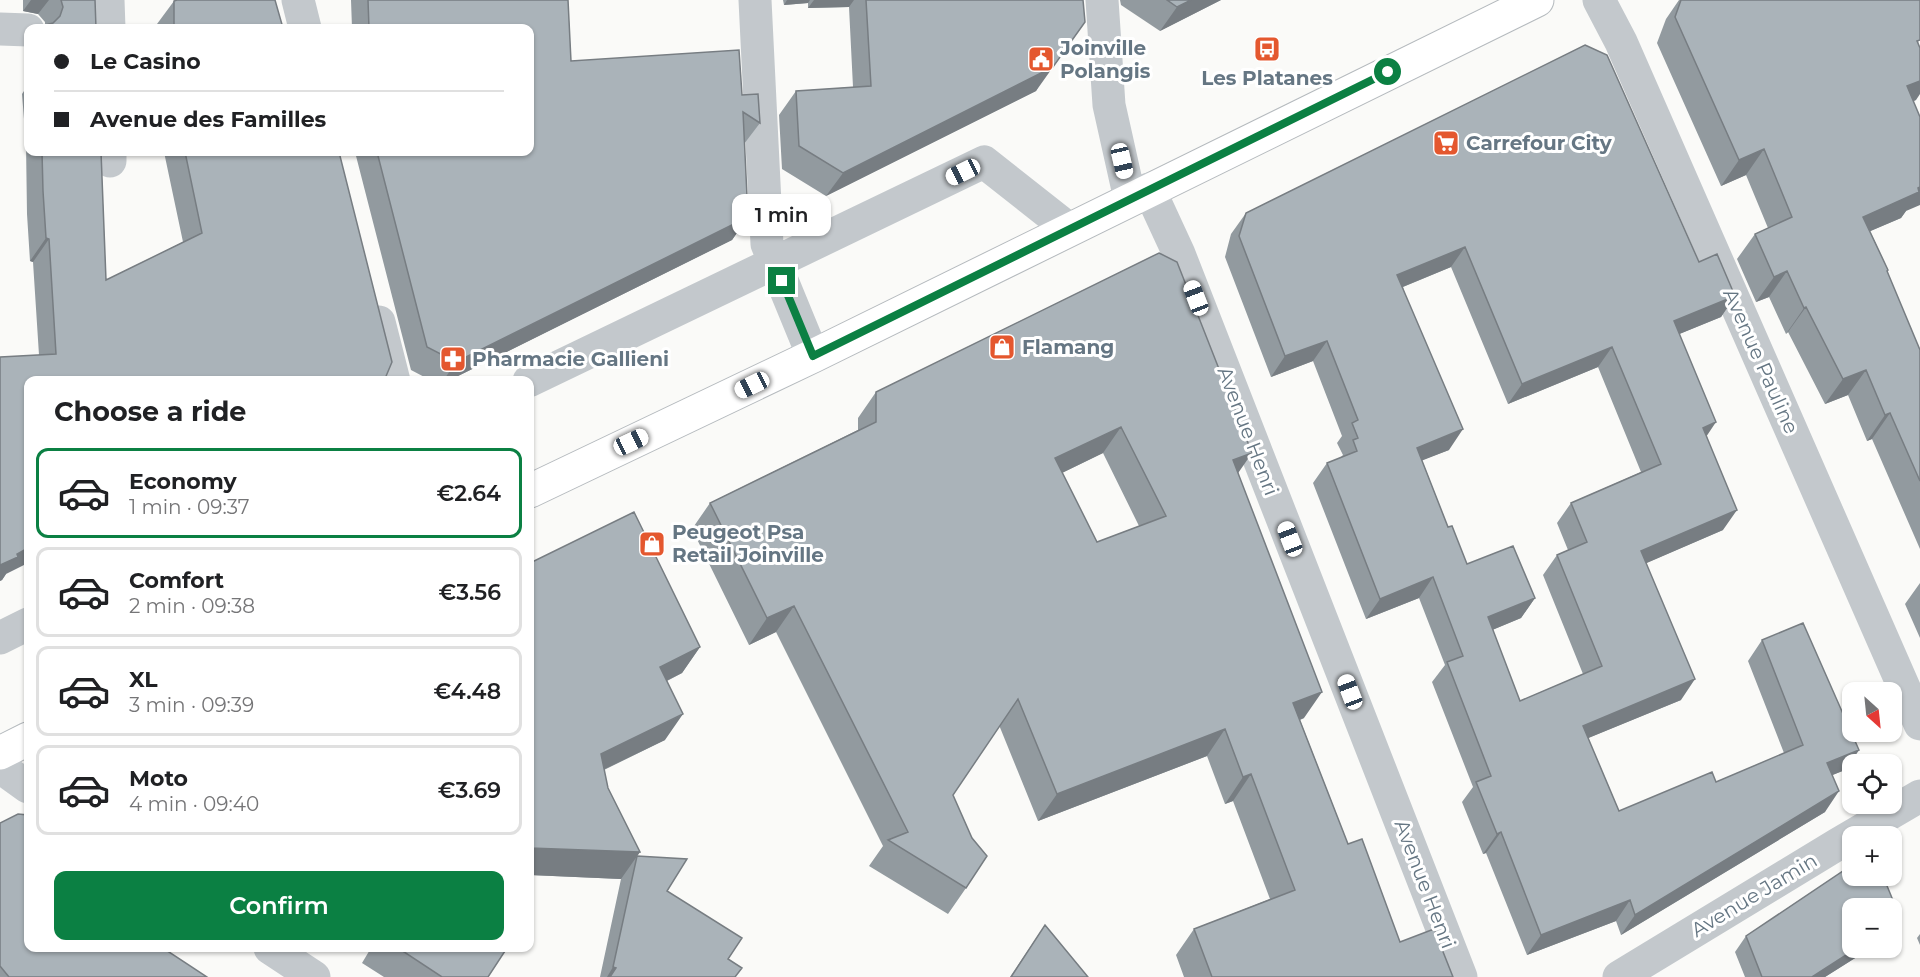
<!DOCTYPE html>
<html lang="en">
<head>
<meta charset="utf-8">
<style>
	:root { --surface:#fff; --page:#f6f6f6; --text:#202124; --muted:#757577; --line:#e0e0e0; --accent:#0b8043 }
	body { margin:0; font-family:Montserrat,sans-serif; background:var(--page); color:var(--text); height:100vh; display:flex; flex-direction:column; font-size:22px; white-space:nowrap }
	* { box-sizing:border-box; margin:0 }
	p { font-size:20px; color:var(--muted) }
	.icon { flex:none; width:33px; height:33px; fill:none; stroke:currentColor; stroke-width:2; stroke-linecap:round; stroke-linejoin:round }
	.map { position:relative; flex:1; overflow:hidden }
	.details { position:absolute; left:24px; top:376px; width:510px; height:576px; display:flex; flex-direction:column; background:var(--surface); border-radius:12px; box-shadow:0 2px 4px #0004 }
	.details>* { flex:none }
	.guide { position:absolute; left:24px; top:24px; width:510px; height:132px; border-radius:12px; box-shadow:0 2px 4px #0004; display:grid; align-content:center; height:132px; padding:0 30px; background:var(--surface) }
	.needle { width:39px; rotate:153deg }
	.tools { position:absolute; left:1842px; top:682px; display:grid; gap:12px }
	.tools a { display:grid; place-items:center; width:60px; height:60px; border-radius:12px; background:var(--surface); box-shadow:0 2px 4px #0004; font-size:30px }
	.end { position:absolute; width:27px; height:27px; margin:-14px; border:8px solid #0b8043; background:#fff; box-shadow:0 0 0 3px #fff }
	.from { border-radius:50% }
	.bubble { position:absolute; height:42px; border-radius:12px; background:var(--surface); box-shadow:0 2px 4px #0004; font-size:20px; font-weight:600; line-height:42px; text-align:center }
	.car { position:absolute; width:18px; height:36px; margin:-18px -9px; border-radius:8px; box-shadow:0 0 4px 2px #0007; background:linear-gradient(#fff 24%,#345 0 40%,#fff 0 76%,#345 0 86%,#fff 0) }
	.guide b { display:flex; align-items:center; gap:21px; height:57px; font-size:22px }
	.guide b+b { border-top:2px solid var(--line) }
	.guide i { width:15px; height:15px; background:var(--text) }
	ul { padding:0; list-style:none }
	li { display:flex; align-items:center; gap:18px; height:90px; margin:0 12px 9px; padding:0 18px; border:3px solid var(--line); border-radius:12px }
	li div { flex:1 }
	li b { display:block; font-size:22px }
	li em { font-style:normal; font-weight:600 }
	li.current { border-color:var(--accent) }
	li>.icon { width:54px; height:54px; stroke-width:1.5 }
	h2 { padding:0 30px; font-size:27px; line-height:72px }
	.button { display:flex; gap:12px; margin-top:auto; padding:12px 30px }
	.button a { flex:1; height:69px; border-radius:12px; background:var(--accent); color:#fff; font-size:24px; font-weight:600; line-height:69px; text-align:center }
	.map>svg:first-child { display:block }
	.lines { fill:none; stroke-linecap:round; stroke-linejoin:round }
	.major-casing { stroke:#b5babe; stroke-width:35 }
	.minor { stroke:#c3c8cc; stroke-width:33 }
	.major { stroke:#fff; stroke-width:33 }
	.wall { fill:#929a9f; fill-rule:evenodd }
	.shaded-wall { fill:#777d82 }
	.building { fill:#aab3b9; stroke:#777d82; stroke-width:1.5; fill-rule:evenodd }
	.route { stroke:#0b8043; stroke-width:8 }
	.labels { text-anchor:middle; stroke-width:6; stroke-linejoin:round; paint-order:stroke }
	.poi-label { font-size:20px; font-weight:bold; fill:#657683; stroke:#fff; text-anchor:start }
	.street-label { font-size:20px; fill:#657683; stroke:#fff }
</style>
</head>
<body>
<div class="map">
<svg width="1920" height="977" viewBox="0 0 1920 977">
	<rect width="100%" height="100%" fill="#fafaf8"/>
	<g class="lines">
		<defs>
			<path id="major" d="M530 491 813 356 1537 0
				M0 753 28 739"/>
		</defs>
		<use href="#major" class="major-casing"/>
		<path class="minor" d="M108 0 109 28
			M298 0 305 28
			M755 0 767 244 813 356
			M1102 0 1109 105 1130 199
			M1599 0 1621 42 1920 724
			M0 29 28 30
			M110 152V161
			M1149 189 1179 254 1461 977
			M379 322 394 381
			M529 381 984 162 1069 229
			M0 638 28 624
			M0 767 28 787
			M270 948 314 977
			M1619 977 1838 844 1920 796"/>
		<use href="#major" class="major"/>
	</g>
	<path class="wall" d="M23 0H95L96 28H39L41 26 45 25V22L38 14 23 11Z
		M351 0H568L571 61 742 95 760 123 744 144 748 217 732 240 448 381H432L411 370 355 152H530V28H352Z
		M783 0H1083L1036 91 826 196 782 169 779 115 796 91 853 87 849 7 808 8V3L784 5Z
		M1120 0H1221L1160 31 1121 5Z
		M1679 0H1920L1916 100 1913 101 1906 211 1901 218 1870 231 1888 270 1887 272 1920 350V549L1872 439 1867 441 1848 395 1825 404 1788 332 1786 334 1769 297 1756 302 1737 259 1755 234 1768 228 1746 175 1721 186 1657 43 1666 19Z
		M174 1 283 28H157V24Z
		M28 43V152H101L106 280 183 242 164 152H339L28 381 6 574 2 580 0 581V357L39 355 33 262 30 261 27 214 26 144 22 94 26 88 24 49Z
		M1246 213 1699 262 1735 296 1721 317 1679 334 1707 436 1723 530 1646 563 1681 700 1588 738 1619 811 1716 782 1784 753 1748 661 1762 640 1859 750 1845 770 1832 775 1825 812 1621 935 1616 921 1527 955 1486 853 1483 854 1462 802 1473 787 1432 682 1445 665 1419 598 1366 619 1313 483 1327 463 1340 458 1343 455 1337 443 1342 436 1313 361 1271 377 1225 257 1231 234ZM1451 267 1508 404 1598 367 1641 472 1571 503 1557 523 1568 550 1557 555 1543 575 1583 674 1520 701 1492 630 1521 618 1535 598 1467 564 1448 527 1422 460 1449 450 1403 287Z
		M1159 253 1238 473 1304 718 1300 720 1348 844 1400 942 1453 977H1184L1176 955 1194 929 1270 899 1233 801 1225 804 1207 756 1038 821 999 725 953 795 966 888 948 914 869 866 883 846 776 632 749 645 692 529 710 503 858 430V418L876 392ZM1103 453 1139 526 1097 542 1062 473Z
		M530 563 700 647 682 673 667 681 665 740 604 770 608 788 640 852 637 856 667 891 728 959 735 977H600L621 879 530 875Z
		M1920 583V638L1905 604Z
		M0 823 28 948 207 977H0Z
		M1852 865V876H1883L1901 920 1892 934V909H1852V948H1871L1825 977H1745L1735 952 1746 936Z
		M1045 925 1088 977H1010Z
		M1920 934V945L1917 938Z
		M371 948H507L488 977H384L362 963Z"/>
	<path class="shaded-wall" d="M31 0H49L38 14 23 11Z
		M787 0H810L808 3 784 5Z
		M814 0H854L849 7 808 8Z
		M1191 0H1221L1160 31 1177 7Z
		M1085 22 1036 91 826 196 843 173Z
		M1920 81V94L1916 100 1889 112 1907 86Z
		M1764 149 1746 175 1721 186 1739 160Z
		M1920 187V205L1906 211 1901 218 1845 242 1863 217Z
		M748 217 732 240 448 381H443L456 362Z
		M46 238 49 239 33 262 30 261Z
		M1465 247 1451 267 1383 295 1397 275Z
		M1787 271 1769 297 1756 302 1774 277Z
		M1735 296 1721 317 1660 342 1674 321Z
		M1806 307 1788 332 1786 334 1804 308Z
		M1327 341 1313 361 1271 377 1285 356Z
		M1612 347 1598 367 1508 404 1522 384Z
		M1866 370 1848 395 1825 404 1843 379Z
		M1890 413 1872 439 1867 441 1885 415Z
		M1716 422 1702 443 1703 428Z
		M1121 427 1103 453 1037 485 1055 458Z
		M1463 429 1449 450 1403 468 1417 448Z
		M1252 453 1234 479 1233 460Z
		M1737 510 1723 530 1626 572 1641 551Z
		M28 548V563L6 574 2 580 0 581V565L17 554Z
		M1433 577 1419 598 1366 619 1380 599Z
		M1535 598 1521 618 1473 638 1488 617Z
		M794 606 776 632 749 645 767 618Z
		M700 647 682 673 642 693 660 667Z
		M1695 679 1681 700 1569 746 1583 726Z
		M1322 692 1304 718 1275 729 1293 703Z
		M683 714 665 740 582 780 601 754Z
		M1225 729 1207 756 1038 821 1057 794Z
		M1859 750 1845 770 1813 783 1827 763Z
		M1251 774 1233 801 1225 804 1243 777Z
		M1839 791 1825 812 1621 935 1635 915Z
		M1501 832 1486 853 1483 854 1497 834Z
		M530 848 640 852 621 879 530 875Z
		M1630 900 1616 921 1527 955 1541 935Z
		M1901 920 1892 934V926Z
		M1857 948H1871L1825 977H1812Z
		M613 967 616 968 610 977H607Z"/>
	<path class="building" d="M61 0H95L96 28H41V26L53 23 60 16 63 7Z
		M177 0H275L283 28H174V1Z
		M368 0H568L571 61 739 50 742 95 758 94 760 123 743 112 748 217 456 362 427 347 377 152H530V28H369Z
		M866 0H1083L1085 22 1053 67 843 173 799 146 796 91 871 86Z
		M1167 0H1191L1177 7Z
		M1681 0H1920V40L1917 41 1920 48V81L1907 86 1920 117V187L1918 188 1919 192 1863 217 1888 270 1887 271 1920 350V481L1890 413 1885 415 1866 370 1843 379 1806 307 1804 308 1787 271 1774 277 1755 234 1792 217 1764 149 1739 160 1675 17Z
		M1585 45 1607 55 1699 262 1717 254 1735 296 1674 321 1716 422 1703 428 1737 510 1641 551 1695 679 1583 726 1619 811 1712 772 1716 782 1803 745 1762 640 1803 623 1859 750 1827 763 1839 791 1635 915 1630 900 1541 935 1501 832 1497 834 1476 782 1491 776 1447 662 1463 656 1433 577 1380 599 1327 463 1357 451 1353 440 1358 438 1352 423 1358 420 1327 341 1285 356 1239 236 1246 213ZM1465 247 1522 384 1612 347 1661 464 1571 503 1587 542 1557 555 1602 666 1520 701 1488 617 1535 598 1513 546 1467 564 1452 526 1448 527 1417 448 1463 429 1397 275Z
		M42 152H101L106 280 202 233 185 152H339L392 362 384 381H28V548L17 554 18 557 0 565V357L56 354 49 239 46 238 43 191Z
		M1159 253 1177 262 1252 453 1233 460 1322 692 1293 703 1348 844 1362 839 1400 942 1434 929 1453 977H1212L1194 929 1295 890 1251 774 1243 777 1225 729 1057 794 1018 699 953 795 972 838 987 856 966 888 888 840 908 832 794 606 767 618 710 503 876 422V392ZM1121 427 1166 516 1097 542 1055 458Z
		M634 512 700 647 660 667 683 714 601 754 608 788 640 852 530 848V563Z
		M18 814 28 815V948H163L207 977H9L0 966V823Z
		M637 856 687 859 667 891 742 938 728 959 742 968 735 977H610L616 968 613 967Z
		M1852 865V876H1883L1901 920 1892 926V909H1852V948H1857L1812 977H1762L1746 936Z
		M530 906 533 908 530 913Z
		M1045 925 1088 977H1011Z
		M398 948H507L488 977H442Z"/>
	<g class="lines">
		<path class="route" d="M782 281 813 356 1388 72"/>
	</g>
	<defs>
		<symbol id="bus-square" viewBox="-11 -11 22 22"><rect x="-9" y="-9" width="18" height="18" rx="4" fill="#e4572e" stroke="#fff"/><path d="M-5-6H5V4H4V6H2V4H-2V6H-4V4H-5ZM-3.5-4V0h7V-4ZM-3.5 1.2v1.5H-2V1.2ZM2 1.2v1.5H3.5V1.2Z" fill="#fff"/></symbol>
		<symbol id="civic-square" viewBox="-11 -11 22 22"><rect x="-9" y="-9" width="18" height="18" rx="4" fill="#e4572e" stroke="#fff"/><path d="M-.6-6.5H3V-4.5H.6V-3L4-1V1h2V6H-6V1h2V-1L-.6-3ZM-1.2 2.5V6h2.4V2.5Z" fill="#fff"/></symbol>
		<symbol id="supermarket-square" viewBox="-11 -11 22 22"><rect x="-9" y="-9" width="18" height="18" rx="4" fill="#e4572e" stroke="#fff"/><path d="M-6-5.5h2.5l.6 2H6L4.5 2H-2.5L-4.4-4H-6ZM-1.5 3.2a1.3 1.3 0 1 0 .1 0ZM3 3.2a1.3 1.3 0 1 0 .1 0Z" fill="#fff"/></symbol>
		<symbol id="shop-square" viewBox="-11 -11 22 22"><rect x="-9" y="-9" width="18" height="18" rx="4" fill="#e4572e" stroke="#fff"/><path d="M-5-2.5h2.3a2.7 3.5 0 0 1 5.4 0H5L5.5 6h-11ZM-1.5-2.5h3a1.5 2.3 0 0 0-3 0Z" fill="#fff"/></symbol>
		<symbol id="pharmacy-square" viewBox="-11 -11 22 22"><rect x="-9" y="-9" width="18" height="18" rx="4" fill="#e4572e" stroke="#fff"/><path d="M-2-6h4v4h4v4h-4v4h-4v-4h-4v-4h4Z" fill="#fff"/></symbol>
	</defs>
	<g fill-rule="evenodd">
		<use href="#bus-square" x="1252" y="34" width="30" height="30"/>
		<use href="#civic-square" x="1026" y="44" width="30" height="30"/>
		<use href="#supermarket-square" x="1431" y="128" width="30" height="30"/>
		<use href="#shop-square" x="987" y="332" width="30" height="30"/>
		<use href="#pharmacy-square" x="438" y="344" width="30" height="30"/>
		<use href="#shop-square" x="637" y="529" width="30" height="30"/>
	</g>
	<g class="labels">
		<g class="poi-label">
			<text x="1060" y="55">Joinville<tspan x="1060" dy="23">Polangis</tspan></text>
			<text x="1267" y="85" text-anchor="middle">Les Platanes</text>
			<text x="1466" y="150">Carrefour City</text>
			<text x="1022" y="354">Flamang</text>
			<text x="472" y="366">Pharmacie Gallieni</text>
			<text x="672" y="539">Peugeot Psa<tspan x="672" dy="23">Retail Joinville</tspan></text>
		</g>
		<g class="street-label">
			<text transform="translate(1761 361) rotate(66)" y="7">Avenue Pauline</text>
			<text transform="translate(1248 431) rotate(69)" y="7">Avenue Henri</text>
			<text transform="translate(1425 884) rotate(69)" y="7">Avenue Henri</text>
			<text transform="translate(1754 895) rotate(-31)" y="7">Avenue Jamin</text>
		</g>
	</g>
</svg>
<div class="tools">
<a><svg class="needle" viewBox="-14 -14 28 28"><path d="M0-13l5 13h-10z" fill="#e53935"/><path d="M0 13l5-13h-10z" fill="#757577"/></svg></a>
<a><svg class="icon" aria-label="locate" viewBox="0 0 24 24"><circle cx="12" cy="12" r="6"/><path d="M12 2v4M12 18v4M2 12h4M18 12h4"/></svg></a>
<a>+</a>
<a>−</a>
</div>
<i class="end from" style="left:1388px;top:72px"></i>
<i class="end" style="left:782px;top:281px"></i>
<div class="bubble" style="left:732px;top:194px;width:99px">1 min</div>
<i class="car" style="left:1122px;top:161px;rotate:167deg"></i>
<i class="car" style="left:963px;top:172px;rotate:244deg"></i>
<i class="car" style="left:1196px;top:298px;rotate:339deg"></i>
<i class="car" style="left:752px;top:385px;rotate:244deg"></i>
<i class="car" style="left:631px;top:442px;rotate:65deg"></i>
<i class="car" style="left:1290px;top:539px;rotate:339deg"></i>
<i class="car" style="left:1350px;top:692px;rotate:339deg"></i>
<div class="guide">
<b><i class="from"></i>Le Casino</b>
<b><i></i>Avenue des Familles</b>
</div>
<section class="details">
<h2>Choose a ride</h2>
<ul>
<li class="current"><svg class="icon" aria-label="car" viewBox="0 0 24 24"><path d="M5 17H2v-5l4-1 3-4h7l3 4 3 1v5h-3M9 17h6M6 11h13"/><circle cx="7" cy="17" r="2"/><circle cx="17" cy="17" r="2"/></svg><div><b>Economy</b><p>1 min · 09:37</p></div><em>€2.64</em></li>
<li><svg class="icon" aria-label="car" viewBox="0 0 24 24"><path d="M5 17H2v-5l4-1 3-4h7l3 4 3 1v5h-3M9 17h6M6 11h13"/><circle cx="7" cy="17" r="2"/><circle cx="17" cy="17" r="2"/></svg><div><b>Comfort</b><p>2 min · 09:38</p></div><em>€3.56</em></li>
<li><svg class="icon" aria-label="car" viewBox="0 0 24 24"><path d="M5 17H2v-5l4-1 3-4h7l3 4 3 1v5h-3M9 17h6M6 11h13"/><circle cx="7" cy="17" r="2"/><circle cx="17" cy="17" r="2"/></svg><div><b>XL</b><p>3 min · 09:39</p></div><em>€4.48</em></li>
<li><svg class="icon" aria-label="car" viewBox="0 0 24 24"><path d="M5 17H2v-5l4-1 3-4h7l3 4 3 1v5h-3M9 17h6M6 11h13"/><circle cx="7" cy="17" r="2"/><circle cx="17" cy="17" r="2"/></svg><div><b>Moto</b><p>4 min · 09:40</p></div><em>€3.69</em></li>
</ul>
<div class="button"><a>Confirm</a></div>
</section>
</div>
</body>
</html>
